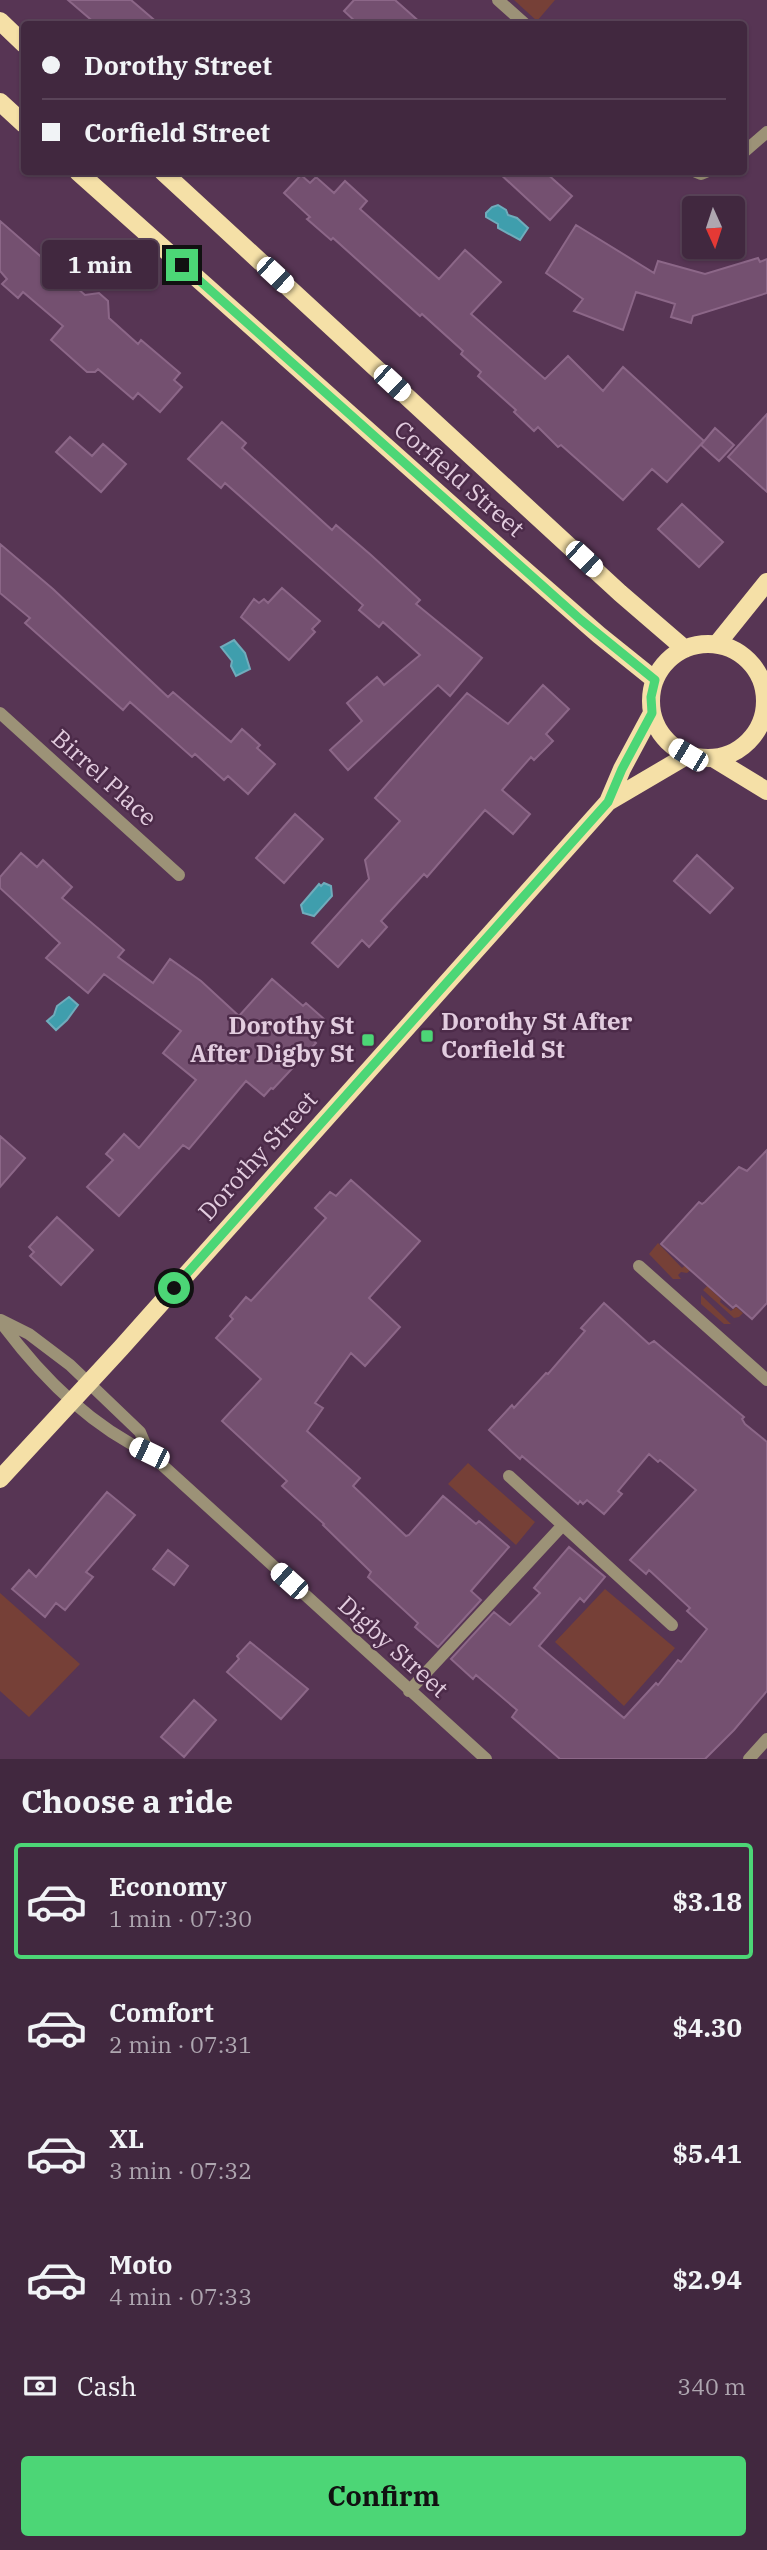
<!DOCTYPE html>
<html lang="en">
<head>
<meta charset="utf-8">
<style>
	:root { --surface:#41283f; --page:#483046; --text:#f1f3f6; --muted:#aea6b0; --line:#5a4459; --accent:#4cd676 }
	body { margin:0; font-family:"IBM Plex Serif",serif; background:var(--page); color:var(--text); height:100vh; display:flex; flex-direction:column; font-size:26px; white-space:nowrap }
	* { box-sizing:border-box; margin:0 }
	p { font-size:23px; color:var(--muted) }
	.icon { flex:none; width:38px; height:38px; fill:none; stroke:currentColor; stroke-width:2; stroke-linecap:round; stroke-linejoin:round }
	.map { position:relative; height:1759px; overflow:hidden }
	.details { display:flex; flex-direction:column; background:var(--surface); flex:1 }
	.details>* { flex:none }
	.top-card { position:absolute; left:21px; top:21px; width:726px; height:154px; border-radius:7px; box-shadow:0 2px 5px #0004,0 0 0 2px var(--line); display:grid; align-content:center; height:154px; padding:0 21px; background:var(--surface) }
	.needle { width:46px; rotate:177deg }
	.tools { position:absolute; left:682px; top:196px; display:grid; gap:14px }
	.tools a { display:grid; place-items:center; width:63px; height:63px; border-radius:7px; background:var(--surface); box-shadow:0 2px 5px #0004,0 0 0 2px var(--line); font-size:35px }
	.end { position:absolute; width:32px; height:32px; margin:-16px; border:9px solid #4cd676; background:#111; box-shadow:0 0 0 4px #111 }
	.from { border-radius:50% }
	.bubble { position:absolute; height:49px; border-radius:7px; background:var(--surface); box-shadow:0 2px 5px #0004,0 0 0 2px var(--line); font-size:23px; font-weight:700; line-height:49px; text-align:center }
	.car { position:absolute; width:21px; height:42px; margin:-21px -10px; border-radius:9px; box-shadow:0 0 5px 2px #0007; background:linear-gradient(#fff 24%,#345 0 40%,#fff 0 76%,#345 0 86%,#fff 0) }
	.top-card b { display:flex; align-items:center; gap:24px; height:66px; font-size:26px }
	.top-card b+b { border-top:2px solid var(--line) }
	.top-card i { width:18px; height:18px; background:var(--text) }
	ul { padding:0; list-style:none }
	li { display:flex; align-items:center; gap:21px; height:116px; margin:0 14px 10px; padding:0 7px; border:4px solid transparent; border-radius:7px }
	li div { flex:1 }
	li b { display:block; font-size:26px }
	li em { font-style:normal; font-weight:700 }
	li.on { border-color:var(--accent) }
	li>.icon { width:63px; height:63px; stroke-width:1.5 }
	h2 { padding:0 21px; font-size:32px; line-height:84px }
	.pay { display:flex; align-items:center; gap:18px; height:77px; padding:0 21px; font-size:26px }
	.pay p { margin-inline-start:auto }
	.action { display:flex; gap:14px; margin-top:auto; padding:14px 21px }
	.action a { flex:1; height:80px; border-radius:7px; background:var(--accent); color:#111; font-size:28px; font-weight:700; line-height:80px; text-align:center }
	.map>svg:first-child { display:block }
	.green { fill:#764037 }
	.water { fill:#3f9ead; stroke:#70acbc; stroke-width:2 }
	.building { fill:#745070; stroke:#8c6788; stroke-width:2 }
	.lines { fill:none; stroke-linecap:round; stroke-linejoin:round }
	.minor { stroke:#9c9277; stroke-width:12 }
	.major { stroke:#f5e0a7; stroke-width:18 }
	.route { stroke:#4cd676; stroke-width:9 }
	.poi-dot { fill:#4cd676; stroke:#4c2b49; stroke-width:2.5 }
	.labels { text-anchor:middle; stroke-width:5; stroke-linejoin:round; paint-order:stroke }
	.street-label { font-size:24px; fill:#e2ccdf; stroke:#4c2b49 }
	.poi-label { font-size:24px; font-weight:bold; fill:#e2ccdf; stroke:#4c2b49; text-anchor:start }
</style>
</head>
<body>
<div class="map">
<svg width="767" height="1759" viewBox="0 0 767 1759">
	<rect width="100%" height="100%" fill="#573554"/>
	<path class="green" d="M514 0H555L537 21Z
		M658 1243 682 1268 687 1264 692 1269 687 1273 681 1272 678 1275 681 1279H673L649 1254Z
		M709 1284 711 1286 710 1289 721 1299 720 1302 731 1311 736 1307 743 1313 739 1317 734 1318 703 1290Z
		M701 1295 731 1324H724L701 1304Z
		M468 1463 535 1522 516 1545 448 1484Z
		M605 1589 675 1648 624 1706 555 1642Z
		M0 1593 80 1664 29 1717 0 1691Z"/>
	<path class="water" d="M498 205 506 210 508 215 517 218 528 228 520 240 498 228V224L486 217V213L492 207Z
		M234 640 245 653 250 669 236 676 231 666 232 661 221 647Z
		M324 883 331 886 332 896 314 916 303 913 301 905 319 884 321 886Z
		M69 997 78 1005 67 1020 56 1030 47 1021 54 1015 57 1006Z"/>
	<path class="building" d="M68 0H131L159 24H96Z
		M354 0H395L422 24H358L344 11Z
		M498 172H545L572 196 550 220Z
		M301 175 310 183 316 177 334 193 345 181 367 201 360 209 439 279 465 250 501 282 471 314 545 379 568 356 603 391 623 367 704 441 667 482 652 469 623 500 561 445 558 447 538 427 534 431 514 412 516 410 478 376 481 372 461 354 463 351 422 314 420 316 333 238 331 240 307 219 310 217 284 193Z
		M0 221 85 295 99 293 108 301 109 318 138 344 141 340 180 373 174 380 182 387 160 412 138 393 133 399 98 369 95 372H87L51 340 63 326 23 292 18 298 2 284 7 279 0 271Z
		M576 225 654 273 658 261 705 274 758 258 760 262 767 259V293L693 316 691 323 671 317 675 304 636 292 623 330 574 311 583 299 546 273Z
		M767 414V492L728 457Z
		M222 422 246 443 242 448 332 530 336 525 371 555 420 600 416 604 482 658 450 696 438 685 348 770 330 750 362 721 347 703 377 677 384 685 420 655 383 622 379 627 359 610 363 605 225 483 221 488 188 459Z
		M715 428 734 445 719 461 701 445Z
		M70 437 92 456 103 444 126 464 101 492 56 452Z
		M682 504 723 542 699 567 658 529Z
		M0 544 53 589 168 697 173 692 231 742 242 729 260 745 257 748 275 764 248 794 228 776 224 780 195 754 192 757 130 702 123 710 25 623 30 618 0 593Z
		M282 588 320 621 312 629 315 632 289 660 241 617 254 599 259 603 264 599 268 603Z
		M543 685 569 709 546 734 553 741 534 760 531 757 502 790 530 814 513 834 485 810 427 877 424 874 381 921 387 927 369 947 362 940 338 967 312 943 369 879 365 860 400 821 375 798 467 693 508 724Z
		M295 814 323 839 284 883 256 858Z
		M21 853 37 867 43 860 72 887 62 898 124 950 118 957 153 983 170 959 201 981 239 1016 272 979 303 1006 306 1003 324 1019 309 1036 316 1043 273 1089 271 1088 264 1096 246 1081 189 1149 183 1145 119 1216 87 1187 113 1160 106 1154 124 1134 139 1148 196 1080 163 1053 181 1031 104 974 88 993 46 958 60 943 0 888V877Z
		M697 855 733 888 710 913 674 881Z
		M0 1136 25 1158 0 1187Z
		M767 1150V1303L752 1319 736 1305 733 1308 661 1244 699 1202 702 1204 705 1202 739 1167 747 1171Z
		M351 1180 420 1241 369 1298 400 1327 365 1366 351 1353 315 1403 323 1408 307 1431 360 1478 353 1486 406 1536 409 1535 443 1496 476 1524 479 1521 509 1547 471 1591 481 1600 438 1647 415 1627 418 1623 368 1577 371 1572 323 1525 324 1524 282 1486 287 1481 222 1421 261 1379 216 1338 233 1319 230 1316 246 1297 251 1301 326 1218 315 1208 330 1192 336 1196Z
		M57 1217 93 1250 61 1285 30 1256 34 1252 29 1247Z
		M604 1303 649 1344 654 1341 744 1417 742 1419 745 1424 767 1442V1691L734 1730 705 1759H560L512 1717 517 1710 476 1675 473 1679 451 1659 494 1612 510 1625 540 1593 534 1588 569 1547 605 1577 584 1602 580 1598 539 1646 624 1718 656 1683 658 1685 678 1660 681 1662 707 1629 687 1611 690 1608 649 1570 646 1574 630 1560 696 1490 660 1460 658 1462 649 1454 618 1491 622 1494 604 1514 587 1500 583 1504 580 1501 578 1504 522 1456 520 1459 489 1430 512 1405 514 1408 546 1373 548 1374 585 1331 581 1328Z
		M107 1492 135 1515 86 1572 93 1577 65 1610 56 1603 45 1617 12 1589 29 1570 36 1577Z
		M168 1550 188 1566 174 1585 153 1569Z
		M250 1642 308 1689 281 1719 227 1672 239 1659 237 1656Z
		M194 1700 216 1720 184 1757 161 1737Z"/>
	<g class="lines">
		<path class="minor" d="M498 0 525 24
			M744 152 767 132
			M696 172 701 174 706 172
			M0 713 179 875
			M639 1266 767 1380
			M1 1320 29 1334 70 1365 140 1432 149 1453
			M0 1321C39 1374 89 1425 149 1453L486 1759
			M509 1476 672 1625
			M409 1691 562 1526
			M749 1759 767 1739"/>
		<path class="major" d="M0 21 24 44
			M0 102 24 124
			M78 172 511 558 599 635 655 680
			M163 172 620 593 685 649
			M651 701a57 57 0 1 1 114 0a57 57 0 1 1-114 0Z
			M717 644 767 582
			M713 758 767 791
			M608 802 622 769 652 713
			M0 1479 121 1348 608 802 688 755"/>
	</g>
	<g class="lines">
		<path class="route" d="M174 1288 608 802 622 769 652 713 651 697 655 680 581 620 182 265"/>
	</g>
	<g class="poi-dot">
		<rect x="420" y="1029" width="14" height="14" rx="3.5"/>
		<rect x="361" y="1033" width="14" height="14" rx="3.5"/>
	</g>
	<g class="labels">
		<g class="street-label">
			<text transform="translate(459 479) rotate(41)" y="8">Corfield Street</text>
			<text transform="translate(104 778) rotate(42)" y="8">Birrel Place</text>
			<text transform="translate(258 1156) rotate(-48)" y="8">Dorothy Street</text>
			<text transform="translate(393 1647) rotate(42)" y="8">Digby Street</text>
		</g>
		<g class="poi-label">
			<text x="441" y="1030">Dorothy St After<tspan x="441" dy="28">Corfield St</tspan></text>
			<text x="354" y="1034" text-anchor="end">Dorothy St<tspan x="354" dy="28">After Digby St</tspan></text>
		</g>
	</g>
</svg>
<div class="tools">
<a><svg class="needle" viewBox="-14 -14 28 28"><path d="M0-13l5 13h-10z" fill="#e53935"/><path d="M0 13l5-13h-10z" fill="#aea6b0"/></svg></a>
</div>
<i class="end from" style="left:174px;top:1288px"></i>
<i class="end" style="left:182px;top:265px"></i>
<div class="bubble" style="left:42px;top:240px;width:116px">1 min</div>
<i class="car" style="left:275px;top:275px;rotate:133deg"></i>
<i class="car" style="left:392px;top:383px;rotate:133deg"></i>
<i class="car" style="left:584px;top:559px;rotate:133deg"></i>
<i class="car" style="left:688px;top:755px;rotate:301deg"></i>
<i class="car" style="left:149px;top:1453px;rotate:296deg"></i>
<i class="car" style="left:289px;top:1581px;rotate:312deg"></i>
<div class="top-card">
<b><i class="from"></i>Dorothy Street</b>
<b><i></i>Corfield Street</b>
</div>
</div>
<section class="details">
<h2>Choose a ride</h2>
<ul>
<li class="on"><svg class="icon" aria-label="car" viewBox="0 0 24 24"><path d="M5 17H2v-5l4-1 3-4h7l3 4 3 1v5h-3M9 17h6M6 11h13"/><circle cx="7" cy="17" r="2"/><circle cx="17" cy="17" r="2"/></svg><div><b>Economy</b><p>1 min · 07:30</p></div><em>$3.18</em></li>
<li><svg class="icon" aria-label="car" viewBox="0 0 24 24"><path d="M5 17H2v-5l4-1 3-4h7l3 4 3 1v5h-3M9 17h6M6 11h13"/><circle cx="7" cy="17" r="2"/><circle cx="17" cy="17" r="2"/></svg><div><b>Comfort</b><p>2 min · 07:31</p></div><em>$4.30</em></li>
<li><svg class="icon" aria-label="car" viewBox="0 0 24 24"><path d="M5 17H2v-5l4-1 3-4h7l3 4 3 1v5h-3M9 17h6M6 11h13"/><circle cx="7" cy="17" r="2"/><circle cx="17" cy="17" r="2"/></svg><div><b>XL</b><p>3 min · 07:32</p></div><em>$5.41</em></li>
<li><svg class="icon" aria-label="car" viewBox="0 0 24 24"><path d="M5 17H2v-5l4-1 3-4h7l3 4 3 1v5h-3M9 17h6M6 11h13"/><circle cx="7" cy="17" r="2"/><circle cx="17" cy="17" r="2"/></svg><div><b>Moto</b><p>4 min · 07:33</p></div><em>$2.94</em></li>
</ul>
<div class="pay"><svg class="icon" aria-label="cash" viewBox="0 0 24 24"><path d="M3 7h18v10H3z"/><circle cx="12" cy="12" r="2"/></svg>Cash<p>340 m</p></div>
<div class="action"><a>Confirm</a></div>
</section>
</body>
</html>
